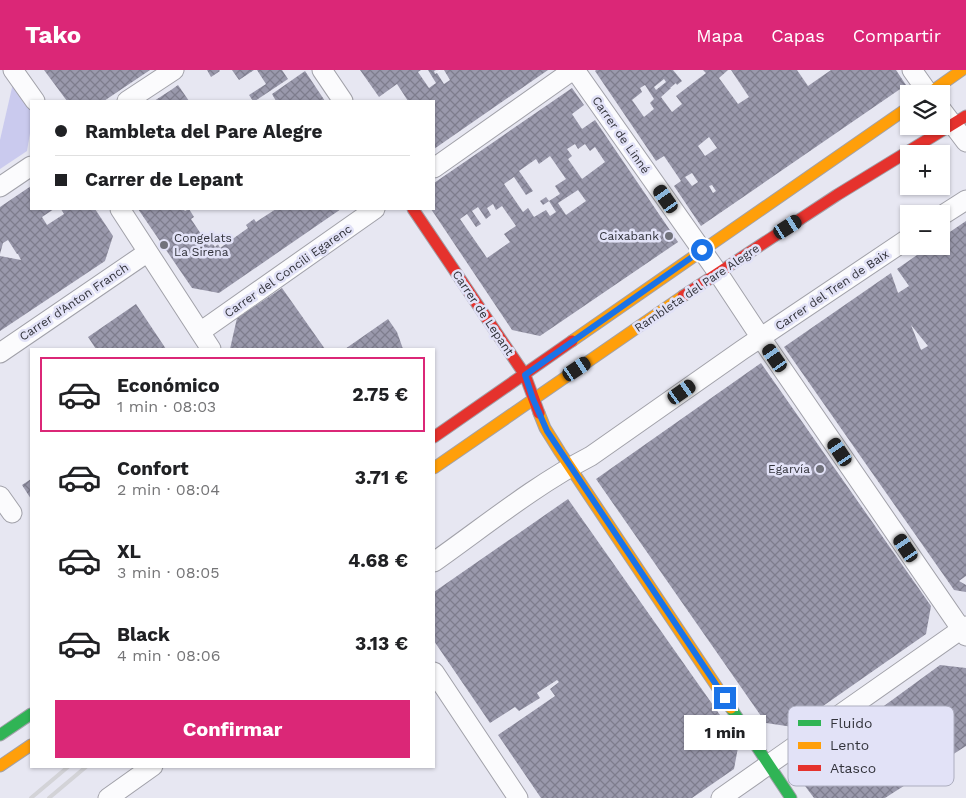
<!DOCTYPE html>
<html lang="es">
<head>
<meta charset="utf-8">
<style>
	:root { --surface:#fff; --page:#f2f2f2; --text:#202124; --muted:#757577; --line:#e0e0e0; --accent:#db2777 }
	body { margin:0; font-family:"Work Sans",sans-serif; background:var(--page); color:var(--text); height:100vh; display:flex; flex-direction:column; font-size:19px; white-space:nowrap }
	* { box-sizing:border-box; margin:0 }
	p { font-size:16px; color:var(--muted) }
	.icon { flex:none; width:28px; height:28px; fill:none; stroke:currentColor; stroke-width:2; stroke-linecap:round; stroke-linejoin:round }
	.map { position:relative; flex:1; overflow:hidden }
	.side { position:absolute; left:30px; top:278px; width:405px; height:420px; display:flex; flex-direction:column; background:var(--surface); border-radius:0px; box-shadow:0 1px 4px #0004 }
	.side>* { flex:none }
	.top-card { position:absolute; left:30px; top:30px; width:405px; height:110px; border-radius:0px; box-shadow:0 1px 4px #0004; display:grid; align-content:center; height:110px; padding:0 25px; background:var(--surface) }
	.controls { position:absolute; left:900px; top:15px; display:grid; gap:10px }
	.controls a { display:grid; place-items:center; width:50px; height:50px; border-radius:0px; background:var(--surface); box-shadow:0 1px 4px #0004; font-size:25px }
	.end { position:absolute; width:22px; height:22px; margin:-11px; border:6px solid #1a73e8; background:#fff; box-shadow:0 0 0 2px #fff }
	.from { border-radius:50% }
	.bubble { position:absolute; height:35px; border-radius:0px; background:var(--surface); box-shadow:0 1px 4px #0004; font-size:16px; font-weight:700; line-height:35px; text-align:center }
	.car { position:absolute; width:15px; height:30px; margin:-15px -8px; border-radius:6px; box-shadow:0 0 4px 1px #0007; background:linear-gradient(#222 24%,#8ab4d8 0 40%,#222 0 76%,#8ab4d8 0 86%,#222 0) }
	.top-card b { display:flex; align-items:center; gap:18px; height:48px; font-size:19px }
	.top-card b+b { border-top:1px solid var(--line) }
	.top-card i { width:12px; height:12px; background:var(--text) }
	ul { padding:9px 0 0; list-style:none }
	li { display:flex; align-items:center; gap:15px; height:75px; margin:0 10px 8px; padding:0 15px; border:2px solid transparent; border-radius:0px }
	li div { flex:1 }
	li b { display:block; font-size:19px }
	li em { font-style:normal; font-weight:700 }
	li.current { border-color:var(--accent) }
	li>.icon { width:45px; height:45px; stroke-width:1.5 }
	.primary-button { display:flex; gap:10px; margin-top:auto; padding:10px 25px }
	.primary-button a { flex:1; height:58px; border-radius:0px; background:var(--accent); color:#fff; font-size:20px; font-weight:700; line-height:58px; text-align:center }
	header { display:flex; align-items:center; gap:30px; box-sizing:border-box; height:70px; padding:0 25px; background:var(--accent); color:#fff }
	header strong { font-size:24px }
	nav { display:flex; gap:28px; margin-inline-start:auto; font-size:18px }
	.map>svg:first-child { display:block }
	.green { fill:#cacaee }
	.building { fill:url(#building-cross-hatch); fill-rule:evenodd }
	.lines { fill:none; stroke-linecap:round; stroke-linejoin:round }
	.street-casing { stroke:#a1a1a9; stroke-width:21 }
	.fast-casing { stroke:#a1a1a9; stroke-width:13 }
	.slow-casing { stroke:#a1a1a9; stroke-width:13 }
	.jam-casing { stroke:#a1a1a9; stroke-width:13 }
	.street { stroke:#fbfbfd; stroke-width:19 }
	.fast { stroke:#30b455; stroke-width:11 }
	.slow { stroke:#ff9f0a; stroke-width:11 }
	.jam { stroke:#e5322d; stroke-width:11 }
	.rail { stroke:#d3d3d7; stroke-width:4 }
	.route { stroke:#1a73e8; stroke-width:6 }
	.poi-dot { fill:#71727b; stroke:#e2e2f7; stroke-width:2 }
	.labels { text-anchor:middle; stroke-width:5; stroke-linejoin:round; paint-order:stroke }
	.street-label { font-size:12px; fill:#32333b; stroke:#e2e2f7 }
	.poi-label { font-size:12px; fill:#32333b; stroke:#e2e2f7; text-anchor:end }
	.key { fill:#e2e2f7; stroke:#adaebf; stroke-width:1 }
	.key-label { font-size:14px; fill:#32333b }
</style>
</head>
<body>
<header>
<strong>Tako</strong>
<nav><a>Mapa</a><a>Capas</a><a>Compartir</a></nav>
</header>
<div class="map">
<svg width="966" height="728" viewBox="0 0 966 728">
	<defs>
		<pattern id="building-cross-hatch" width="8" height="8" patternUnits="userSpaceOnUse" patternTransform="scale(1.25)"><rect width="8" height="8" fill="#9a99ac"/><path d="M0 0l8 8M0 8l8-8" fill="none" stroke="#7e7d8d"/></pattern>
	</defs>
	<rect width="100%" height="100%" fill="#e7e7f2"/>
	<path class="green" d="M14 9 31 33V57L27 81 0 99V70Z"/>
	<path class="building" d="M44 0H150L104 31H67Z
		M207 0H219L220 1 211 7Z
		M232 0H254L239 10Z
		M257 0H282L288 9 255 31H253L249 25 266 14Z
		M360 0H421L418 2 429 18 436 13 428 0H436L434 1 435 4 437 3 444 14 450 10 444 0H548L434 79V31H408L397 14 379 27Z
		M596 0H673L682 11 677 15 676 13 670 18H671L661 27 672 42 682 34 676 26 706 3 703 0H728L719 8 738 34 749 27 731 0H797L808 16 831 0H896L906 15 701 156 674 116 681 111 664 86 656 91 595 1ZM664 9 666 12 656 20 654 17ZM645 15 654 29 650 33 654 39 644 47 632 30 642 22 640 18ZM709 67 717 78 705 86 698 76ZM692 103 698 112 692 116 685 107ZM712 115 716 121 713 123 709 116Z
		M305 1 325 31H276L272 24Z
		M178 15 189 31H154L171 20Z
		M572 18 584 35 572 44 582 59 595 50 678 172 540 266 512 260 431 139H434V113ZM575 74 578 79 585 74 590 81 595 77 605 92 582 109 568 89 572 86 567 79ZM550 86 566 109 555 116 560 124 549 131 556 142 550 146 546 140 534 147 528 138 523 142 504 114 514 107 526 125 533 121 519 101 536 89 539 94ZM578 120 586 131 566 145 558 133ZM493 134 496 140 502 136 516 156 504 164 510 172 487 188 460 149 467 144 476 157 481 154 472 141 478 137 486 149 491 145 487 138Z
		M31 116V139H54L42 147 47 155 64 144 61 139H95L113 166 105 191 0 261V186L21 190 18 184H17L8 170 3 173 0 184V137Z
		M546 127 549 131 543 135 540 131Z
		M138 139H183L185 141 189 139 194 147 191 149 209 176 212 173 215 177 218 174 220 178 248 158 246 155 254 149 256 152 276 139H341L219 223 192 218Z
		M966 151V506L959 511 966 515V522L954 520 952 517 784 277 891 203 898 223 909 216 897 199 930 176H941V168ZM911 255 928 276 921 280Z
		M282 218 325 279H230L237 248Z
		M136 234 166 279H96L88 267Z
		M388 249 397 262 403 279H345Z
		M761 293 931 536 926 564 793 657 766 653 596 409Z
		M31 409V429L22 415Z
		M568 429 739 672 734 699 692 728H541L498 665 555 626 550 619 559 612 557 610 537 623 540 628 519 641 515 637 490 653 434 571V522Z
		M940 595 966 598V676L885 728H814L805 716 810 690Z"/>
	<g class="lines">
		<defs>
			<path id="street" d="M13 0 35 31
				M322 0 343 31
				M575 0 718 203 761 268 966 566
				M912 0 929 24
				M127 31 174 0
				M941 39 966 72
				M434 98 573 0
				M0 117 31 96
				M120 139 211 279
				M941 146 966 130
				M200 262 375 139
				M0 283 148 182
				M0 426 12 443
				M434 492C485 456 535 415 591 386L742 280 909 168
				M434 602 518 728
				M108 728 153 696
				M721 728 966 556"/>
			<path id="fast" d="M731 638 791 728
				M0 665 31 644"/>
			<path id="slow" d="M928 24 962 0
				M572 271 909 37
				M539 343 545 358 560 382 731 638
				M434 398 683 226
				M0 696 31 675"/>
			<path id="jam" d="M413 139 525 305 539 343
				M683 226 837 125 966 46
				M434 367 572 271"/>
		</defs>
		<use href="#street" class="street-casing"/>
		<use href="#fast" class="fast-casing"/>
		<use href="#slow" class="slow-casing"/>
		<use href="#jam" class="jam-casing"/>
		<use href="#street" class="street"/>
		<use href="#fast" class="fast"/>
		<use href="#slow" class="slow"/>
		<use href="#jam" class="jam"/>
		<path class="rail" d="M31 728 69 696
			M49 728 87 696"/>
	</g>
	<g class="lines">
		<path class="route" d="M702 180 525 305 533 329 547 361 725 628"/>
	</g>
	<g class="poi-dot">
		<circle cx="669" cy="166" r="5"/>
		<circle cx="164" cy="175" r="5"/>
		<circle cx="820" cy="399" r="5"/>
	</g>
	<g class="labels">
		<g class="street-label">
			<text transform="translate(621 65) rotate(55)" y="4">Carrer de Linné</text>
			<text transform="translate(288 201) rotate(-35)" y="4">Carrer del Concili Egarenc</text>
			<text transform="translate(697 218) rotate(-34)" y="4">Rambleta del Pare Alegre</text>
			<text transform="translate(832 220) rotate(-34)" y="4">Carrer del Tren de Baix</text>
			<text transform="translate(74 232) rotate(-34)" y="4">Carrer d'Anton Franch</text>
			<text transform="translate(483 243) rotate(56)" y="4">Carrer de Lepant</text>
		</g>
		<g class="poi-label">
			<text x="659" y="170">Caixabank</text>
			<text x="174" y="172" text-anchor="start">Congelats<tspan x="174" dy="14">La Sirena</tspan></text>
			<text x="810" y="403">Egarvía</text>
		</g>
	</g>
	<rect x="788" y="636" width="166" height="80" rx="8" class="key"/>
	<rect x="798" y="650" width="23" height="6" fill="#30b455"/>
	<rect x="798" y="672" width="23" height="7" fill="#ff9f0a"/>
	<rect x="798" y="695" width="23" height="6" fill="#e5322d"/>
	<g class="key-label">
		<text x="830" y="658">Fluido</text>
		<text x="830" y="680">Lento</text>
		<text x="830" y="703">Atasco</text>
	</g>
</svg>
<div class="controls">
<a><svg class="icon" aria-label="layers" viewBox="0 0 24 24"><path d="M12 4l9 5-9 5-9-5zM3 14l9 5 9-5"/></svg></a>
<a>+</a>
<a>−</a>
</div>
<i class="end from" style="left:702px;top:180px"></i>
<i class="end" style="left:725px;top:628px"></i>
<div class="bubble" style="left:684px;top:645px;width:82px">1 min</div>
<i class="car" style="left:666px;top:129px;rotate:325deg"></i>
<i class="car" style="left:788px;top:157px;rotate:57deg"></i>
<i class="car" style="left:775px;top:288px;rotate:325deg"></i>
<i class="car" style="left:577px;top:299px;rotate:56deg"></i>
<i class="car" style="left:682px;top:322px;rotate:55deg"></i>
<i class="car" style="left:840px;top:382px;rotate:326deg"></i>
<i class="car" style="left:906px;top:478px;rotate:326deg"></i>
<div class="top-card">
<b><i class="from"></i>Rambleta del Pare Alegre</b>
<b><i></i>Carrer de Lepant</b>
</div>
<section class="side">
<ul>
<li class="current"><svg class="icon" aria-label="car" viewBox="0 0 24 24"><path d="M5 17H2v-5l4-1 3-4h7l3 4 3 1v5h-3M9 17h6M6 11h13"/><circle cx="7" cy="17" r="2"/><circle cx="17" cy="17" r="2"/></svg><div><b>Económico</b><p>1 min · 08:03</p></div><em>2.75 €</em></li>
<li><svg class="icon" aria-label="car" viewBox="0 0 24 24"><path d="M5 17H2v-5l4-1 3-4h7l3 4 3 1v5h-3M9 17h6M6 11h13"/><circle cx="7" cy="17" r="2"/><circle cx="17" cy="17" r="2"/></svg><div><b>Confort</b><p>2 min · 08:04</p></div><em>3.71 €</em></li>
<li><svg class="icon" aria-label="car" viewBox="0 0 24 24"><path d="M5 17H2v-5l4-1 3-4h7l3 4 3 1v5h-3M9 17h6M6 11h13"/><circle cx="7" cy="17" r="2"/><circle cx="17" cy="17" r="2"/></svg><div><b>XL</b><p>3 min · 08:05</p></div><em>4.68 €</em></li>
<li><svg class="icon" aria-label="car" viewBox="0 0 24 24"><path d="M5 17H2v-5l4-1 3-4h7l3 4 3 1v5h-3M9 17h6M6 11h13"/><circle cx="7" cy="17" r="2"/><circle cx="17" cy="17" r="2"/></svg><div><b>Black</b><p>4 min · 08:06</p></div><em>3.13 €</em></li>
</ul>
<div class="primary-button"><a>Confirmar</a></div>
</section>
</div>
</body>
</html>
